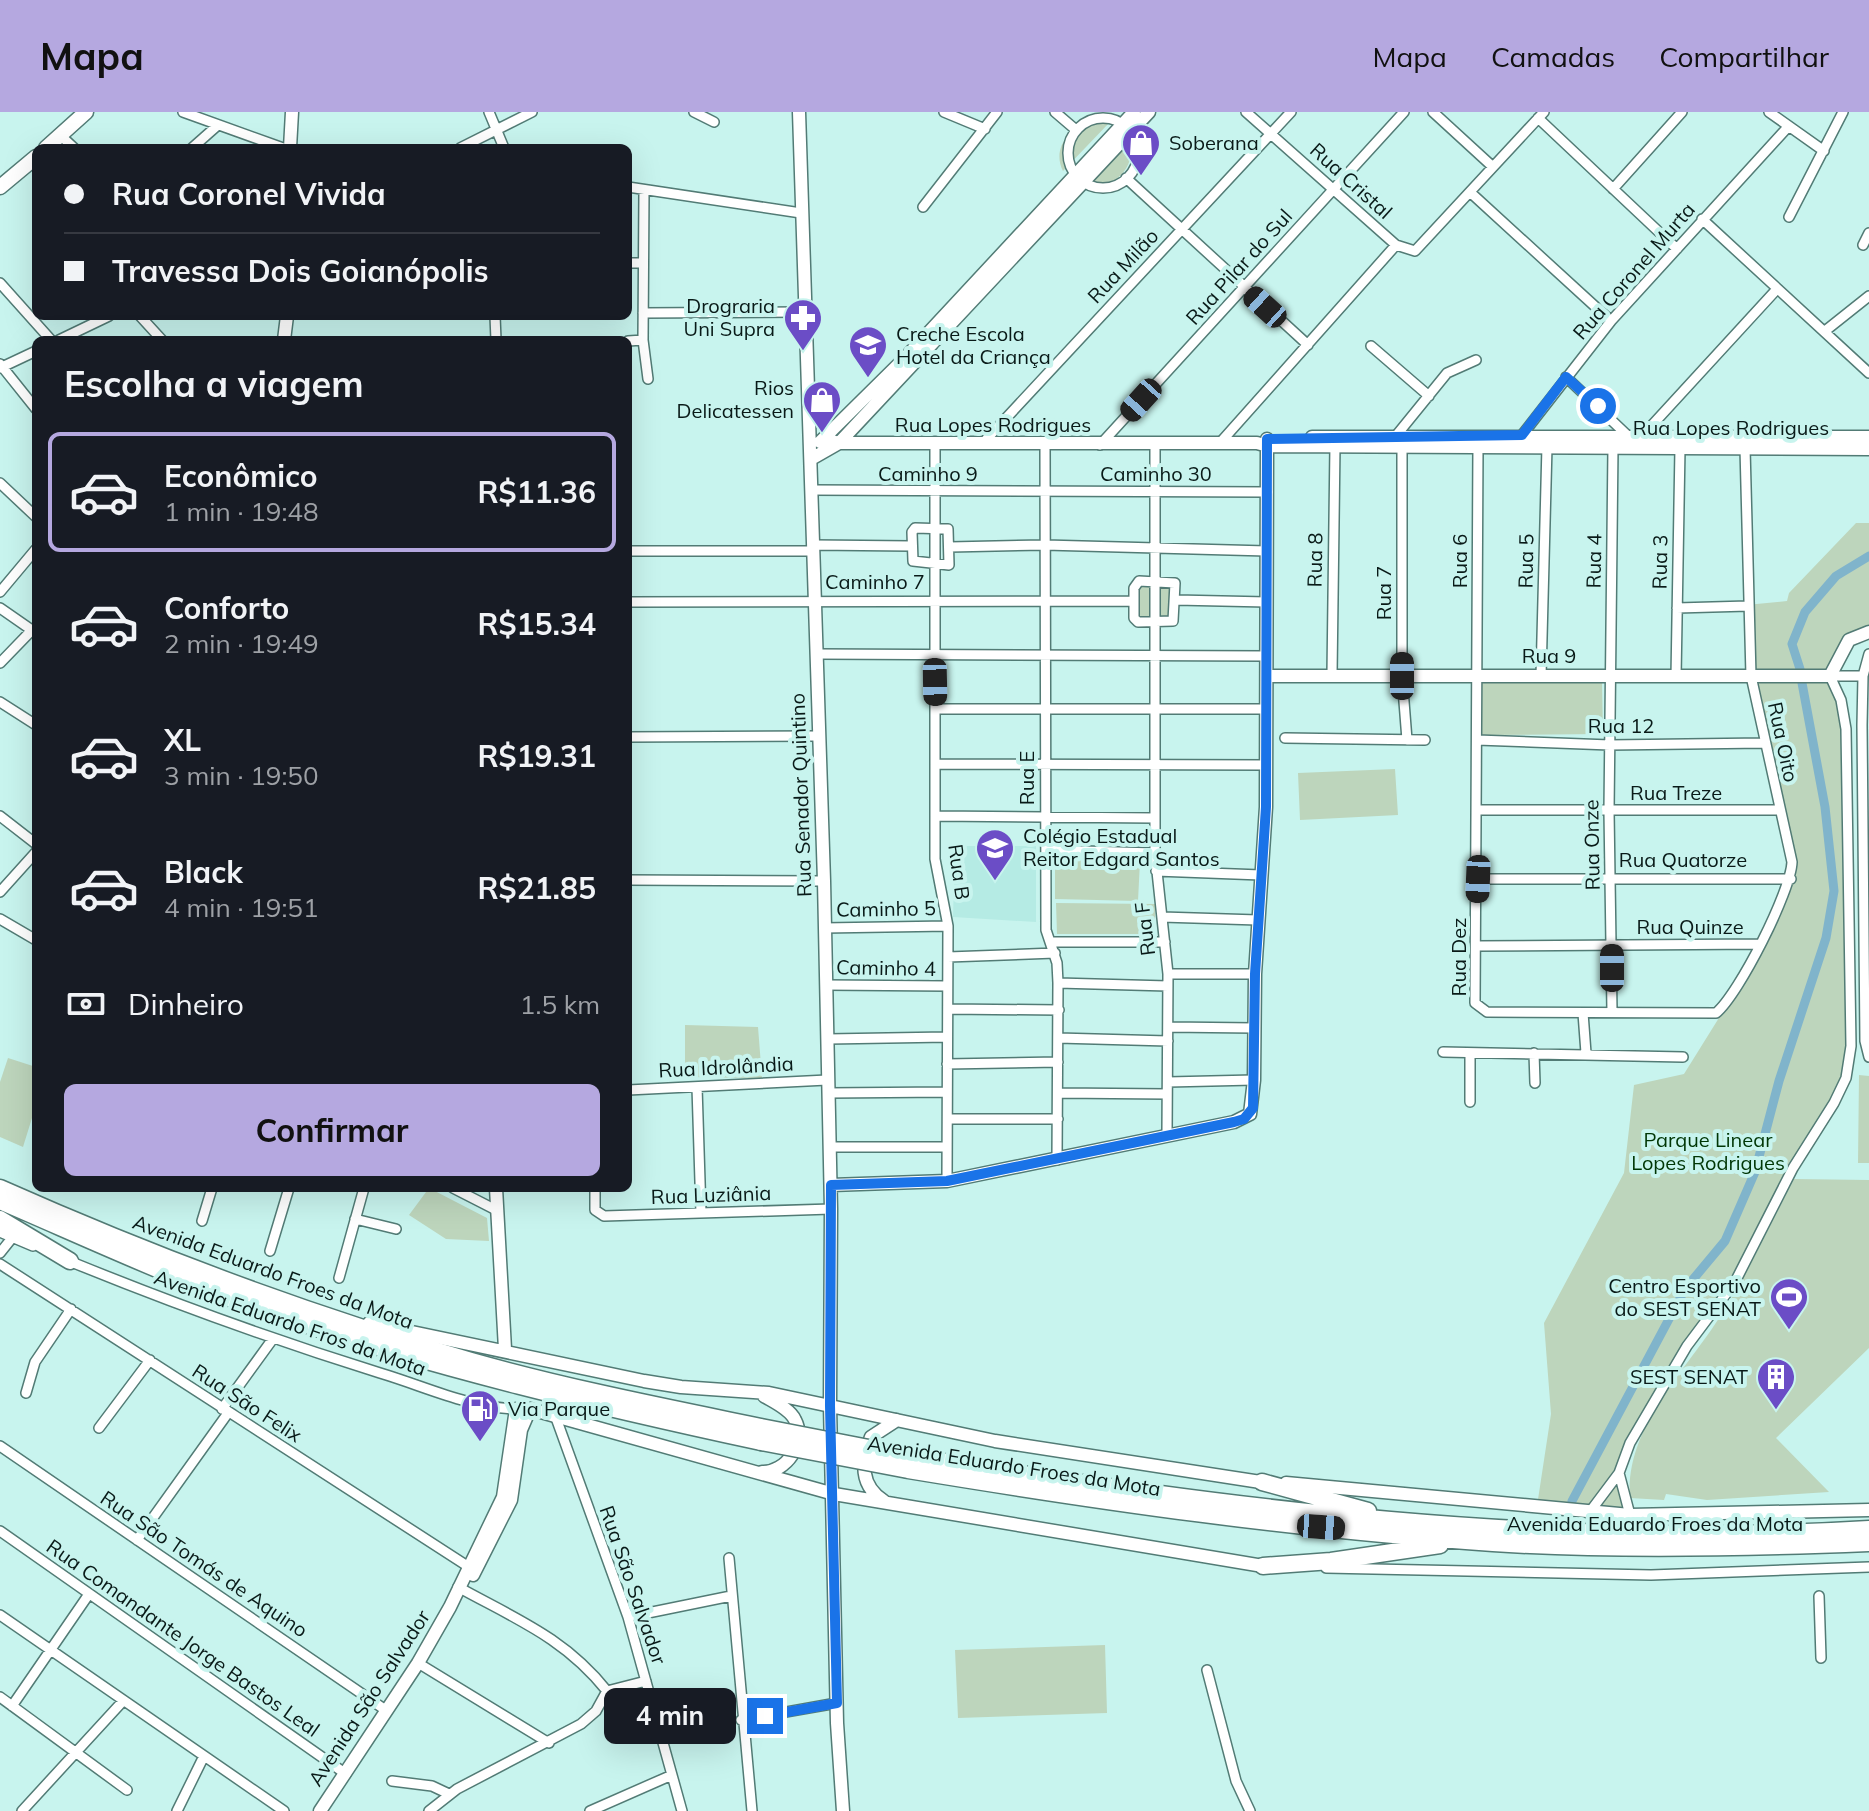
<!DOCTYPE html>
<html lang="pt">
<head>
<meta charset="utf-8">
<style>
	:root { --surface:#171b24; --page:#20242c; --text:#f1f3f6; --muted:#9ea1a6; --line:#363941; --accent:#b5a8e0 }
	body { margin:0; font-family:Mulish,sans-serif; background:var(--page); color:var(--text); height:100vh; display:flex; flex-direction:column; font-size:30px; white-space:nowrap }
	* { box-sizing:border-box; margin:0 }
	p { font-size:26px; color:var(--muted) }
	.icon { flex:none; width:44px; height:44px; fill:none; stroke:currentColor; stroke-width:2; stroke-linecap:round; stroke-linejoin:round }
	.map { position:relative; flex:1; overflow:hidden }
	.drawer { position:absolute; left:32px; top:224px; width:600px; height:856px; display:flex; flex-direction:column; background:var(--surface); border-radius:12px; box-shadow:0 8px 32px #0002 }
	.drawer>* { flex:none }
	.banner { position:absolute; left:32px; top:32px; width:600px; height:176px; border-radius:12px; box-shadow:0 8px 32px #0002; display:grid; align-content:center; height:176px; padding:0 32px; background:var(--surface) }
	.end { position:absolute; width:36px; height:36px; margin:-18px; border:10px solid #1a73e8; background:#fff; box-shadow:0 0 0 4px #fff }
	.from { border-radius:50% }
	.bubble { position:absolute; height:56px; border-radius:12px; background:var(--surface); box-shadow:0 8px 32px #0002; font-size:26px; font-weight:700; line-height:56px; text-align:center }
	.car { position:absolute; width:24px; height:48px; margin:-24px -12px; border-radius:10px; box-shadow:0 0 6px 2px #0007; background:linear-gradient(#222 24%,#8ab4d8 0 40%,#222 0 76%,#8ab4d8 0 86%,#222 0) }
	.banner b { display:flex; align-items:center; gap:28px; height:76px; font-size:30px }
	.banner b+b { border-top:2px solid var(--line) }
	.banner i { width:20px; height:20px; background:var(--text) }
	ul { padding:0; list-style:none }
	li { display:flex; align-items:center; gap:24px; height:120px; margin:0 16px 12px; padding:0 16px; border:4px solid transparent; border-radius:12px }
	li div { flex:1 }
	li b { display:block; font-size:30px }
	li em { font-style:normal; font-weight:700 }
	li.on { border-color:var(--accent) }
	li>.icon { width:72px; height:72px; stroke-width:1.5 }
	h2 { padding:0 32px; font-size:36px; line-height:96px }
	.pay { display:flex; align-items:center; gap:20px; height:88px; padding:0 32px; font-size:30px }
	.pay p { margin-inline-start:auto }
	.primary-button { display:flex; gap:16px; margin-top:auto; padding:16px 32px }
	.primary-button a { flex:1; height:92px; border-radius:12px; background:var(--accent); color:#111; font-size:32px; font-weight:700; line-height:92px; text-align:center }
	header { display:flex; align-items:center; gap:48px; box-sizing:border-box; height:112px; padding:0 40px; background:var(--accent); color:#111 }
	header strong { font-size:38px }
	nav { display:flex; gap:44px; margin-inline-start:auto; font-size:28px }
	.map>svg:first-child { display:block }
	.built { fill:#b5ebe4 }
	.green { fill:#bdd5bc }
	.lines { fill:none; stroke-linecap:round; stroke-linejoin:round }
	.canal { stroke:#80b4cb; stroke-width:9 }
	.street-casing { stroke:#527b75; stroke-width:12 }
	.secondary-casing { stroke:#527b75; stroke-width:15 }
	.primary-casing { stroke:#527b75; stroke-width:17 }
	.highway-casing { stroke:#527b75; stroke-width:19 }
	.street { stroke:#fff; stroke-width:9 }
	.secondary { stroke:#fff; stroke-width:12 }
	.primary { stroke:#fff; stroke-width:14 }
	.highway { stroke:#fff; stroke-width:16 }
	.highway-bridge-casing { stroke:#527b75; stroke-width:19; stroke-linecap:butt }
	.highway-bridge { stroke:#fff; stroke-width:16 }
	.route { stroke:#1a73e8; stroke-width:10 }
	.labels { text-anchor:middle; stroke-width:8; stroke-linejoin:round; paint-order:stroke }
	.poi-label { font-size:20px; fill:#091a18; stroke:#c8f4ee; text-anchor:start }
	.street-label { font-size:20px; fill:#091a18; stroke:#c8f4ee }
	.park-label { font-size:20px; fill:#003605; stroke:#c8f4ee }
</style>
</head>
<body>
<header>
<strong>Mapa</strong>
<nav><a>Mapa</a><a>Camadas</a><a>Compartilhar</a></nav>
</header>
<div class="map">
<svg width="1869" height="1699" viewBox="0 0 1869 1699">
	<rect width="100%" height="100%" fill="#c8f4ee"/>
	<path class="built" d="M955 734H1036V810L953 805Z"/>
	<path class="green" d="M1088 10H1110L1063 59C1052 37 1068 18 1088 10Z
		M1131 26C1136 58 1115 76 1083 77Z
		M1856 411H1869V522L1853 526 1831 565 1842 587 1850 935 1845 967 1780 1074 1732 1173 1664 1262 1630 1331 1618 1361 1629 1402 1537 1394 1551 1302 1544 1211 1624 1061 1634 973 1684 962 1722 901 1792 768 1762 631 1746 493 1787 489 1789 481Z
		M1137 475H1169L1170 507 1136 506Z
		M1602 570 1603 622 1482 623 1481 571Z
		M1395 657 1398 703 1300 708 1298 661Z
		M1055 748 1140 749 1138 789 1055 787Z
		M1056 791 1155 792V822H1057Z
		M685 913 758 915 762 966 685 965Z
		M8 946 36 955V993L23 1035 0 1025V970Z
		M1859 963 1869 964V1051H1858Z
		M1794 1067 1869 1068V1236L1776 1326 1829 1380 1707 1388 1666 1382 1664 1388 1630 1386C1625 1315 1686 1259 1721 1203 1749 1160 1770 1112 1794 1067Z
		M429 1076 487 1106 489 1129 446 1127 409 1103Z
		M1105 1533 1107 1601 958 1606 955 1538Z"/>
	<g class="lines">
		<path class="canal" d="M1800 557 1792 532 1805 500 1836 464 1869 444
			M1572 1389 1685 1177 1725 1129 1755 1060 1779 969 1826 826 1834 779 1825 695 1802 571"/>
		<defs>
			<path id="street" d="M183 0 283 36
				M489 0 504 36
				M694 0 714 10
				M944 0 985 17
				M1055 0 1076 18
				M1246 0 1396 133 1415 139 1544 0
				M1433 0 1493 55
				M1769 0 1824 39
				M1538 6 1677 137
				M1068 41a35 35 0 1 1 70 0a35 35 0 1 1-70 0Z
				M61 24 74 36
				M192 36 218 13
				M460 36 532 0
				M1126 66 1308 233
				M628 75 801 101
				M1613 77 1682 0
				M644 78 643 228 648 267
				M1471 81 1611 209
				M923 95 997 0
				M1789 105 1843 0
				M1702 107 1869 261
				M1863 133 1869 121
				M628 151H642
				M0 171 51 228
				M643 201 803 200
				M140 204 162 228
				M495 204 496 228
				M1825 219 1869 184
				M59 228 109 204
				M628 229 643 228
				M1371 234 1429 284
				M0 252 36 297
				M0 256 36 239
				M1566 265 1627 323
				M1643 323 1777 177
				M1395 325 1447 261 1476 248
				M1522 329V323L1611 209 1787 16
				M1045 331 1046 818 1057 851 1058 871 1057 1048
				M982 332 1291 0
				M1219 332 1396 133
				M1100 333 1404 0
				M1155 333V741L1168 862 1167 1023
				M935 334V747L948 814 947 1069
				M1402 334V564L1407 628
				M1478 334 1475 891 1487 900 1716 901C1739 882 1791 779 1792 750L1751 564 1745 336
				M0 371 36 405
				M812 378 1268 380
				M915 416 948 417 949 453 913 449 912 420Z
				M813 433 911 434
				M950 435 1045 433 1267 439
				M628 439H813
				M1139 469 1175 471 1173 509 1138 510 1134 506V476Z
				M0 480 36 437
				M1176 488 1267 490
				M628 490 1132 489
				M0 496 36 521
				M1677 496 1748 494
				M817 542 1266 544
				M1869 542 1863 564 1862 613 1865 929 1869 945
				M0 551 32 518
				M1332 563 1335 333
				M1541 564 1547 334
				M1676 565 1680 336
				M0 590 36 613
				M935 597H1266
				M628 625 819 624
				M1285 626 1425 628
				M1477 628 1610 633 1764 631
				M935 652 1267 653
				M1478 698H1779
				M0 704 36 732
				M935 704 1155 706
				M1047 738 1155 741
				M1156 759 1261 763
				M1478 767H1791
				M628 768 824 769
				M0 780 36 740
				M1162 805 1258 808
				M0 807 36 828
				M824 816 948 814
				M1050 830H1165
				M1476 834 1760 832
				M948 845 1055 841
				M1168 862H1255
				M1058 871 1168 874
				M826 873 947 874
				M948 897 1059 898
				M1612 900 1609 699 1613 335
				M1583 901 1586 941
				M1168 915 1254 916
				M1058 926 1168 929
				M828 927 947 925
				M1443 940 1683 945
				M1534 941 1535 971
				M947 952 1058 950
				M1168 970 1254 968
				M697 975 701 1101
				M628 978 827 968
				M828 981 947 980
				M1059 981 1167 982
				M1470 990V941
				M948 1007H1058
				M830 1035H947
				M453 1076 498 1099
				M595 1076V1098L604 1104 831 1097
				M355 1107 396 1117
				M202 1109 212 1076
				M0 1120 33 1134
				M270 1139 289 1076
				M0 1141 12 1126
				M69 1149C172 1191 274 1228 380 1261 427 1275 466 1295 516 1297
				M0 1152 472 1457
				M339 1166 364 1076
				M26 1281 35 1250 71 1197
				M222 1297 272 1228
				M556 1306 628 1505 682 1699
				M99 1316 150 1248
				M0 1334 387 1599
				M1619 1361 1630 1403
				M1589 1401 1619 1361 1630 1331 1687 1234 1735 1170 1793 1056 1834 991 1846 966 1851 934 1846 617 1841 588 1830 564H1863
				M0 1419 346 1662
				M137 1428 228 1301
				M729 1446 752 1699
				M1326 1456 1651 1463 1869 1455
				M458 1475C516 1507 565 1526 607 1579
				M1819 1484 1821 1546
				M0 1503 284 1699
				M628 1505 731 1484
				M418 1551 549 1631
				M1207 1558 1236 1669 1250 1699
				M0 1585 127 1678
				M12 1594 89 1482
				M741 1608 837 1591
				M392 1669 432 1674 449 1682
				M22 1699 123 1589
				M177 1699 204 1644
				M429 1699 457 1677 581 1612 596 1599 607 1579 646 1569
				M590 1699 672 1663"/>
			<path id="secondary" d="M799 0 824 769 831 1097 830 1294 837 1611 843 1699
				M290 36 292 0
				M284 228 287 204
				M1312 325H1869
				M825 327 839 331H1257L1268 334 1869 337
				M820 330 905 246 1134 0
				M811 347 839 331 1149 0
				M1267 564H1830L1849 528 1869 520
				M831 1073 947 1069 1234 1010 1250 1002 1254 968 1255 862 1266 695 1267 327
				M496 1076 505 1237
				M369 1211 644 1269 681 1275 769 1281 995 1329 1267 1371
				M762 1360C786 1361 807 1331 795 1308 790 1297 774 1290 764 1284
				M1286 1371 1630 1403 1869 1398
				M884 1389C860 1374 861 1350 871 1325L897 1308
				M473 1463 511 1388 521 1318 530 1297
				M320 1699 418 1551 450 1495 503 1385 516 1297H530L834 1382 1263 1454"/>
			<path id="primary" d="M46 36 86 0
				M0 75 36 45"/>
			<path id="highway" d="M0 1076C153 1144 311 1203 471 1249 567 1276 664 1295 761 1315
				M0 1089C93 1129 185 1172 280 1204 438 1257 599 1295 761 1330
				M0 1107 70 1149
				M915 1345C1230 1397 1550 1437 1869 1417
				M908 1358C1102 1390 1297 1418 1493 1431 1614 1439 1747 1436 1869 1431
				M1262 1370 1368 1399
				M1263 1454 1331 1449 1440 1433"/>
		</defs>
		<use href="#street" class="street-casing"/>
		<use href="#secondary" class="secondary-casing"/>
		<use href="#primary" class="primary-casing"/>
		<use href="#highway" class="highway-casing"/>
		<use href="#street" class="street"/>
		<use href="#secondary" class="secondary"/>
		<use href="#primary" class="primary"/>
		<use href="#highway" class="highway"/>
		<defs>
			<path id="highway-bridge" d="M761 1315 915 1345
				M761 1330 908 1358"/>
		</defs>
		<use href="#highway-bridge" class="highway-bridge-casing"/>
		<use href="#highway-bridge" class="highway-bridge"/>
	</g>
	<g class="lines">
		<path class="route" d="M765 1604 837 1591 830 1294 831 1073 947 1069 1234 1010 1244 1007 1253 996 1255 862 1266 695 1267 327 1522 323 1566 265 1598 294"/>
	</g>
	<defs>
		<symbol id="shop-pin" viewBox="-11 -11 22 30"><path d="M0 17L-7.5 6A9.5 9.5 0 1 1 7.5 6Z" fill="#6b4dc6" stroke="#c8f4ee"/><path d="M-5-2.5h2.3a2.7 3.5 0 0 1 5.4 0H5L5.5 6h-11ZM-1.5-2.5h3a1.5 2.3 0 0 0-3 0Z" fill="#fff"/></symbol>
		<symbol id="pharmacy-pin" viewBox="-11 -11 22 30"><path d="M0 17L-7.5 6A9.5 9.5 0 1 1 7.5 6Z" fill="#6b4dc6" stroke="#c8f4ee"/><path d="M-2-6h4v4h4v4h-4v4h-4v-4h-4v-4h4Z" fill="#fff"/></symbol>
		<symbol id="school-pin" viewBox="-11 -11 22 30"><path d="M0 17L-7.5 6A9.5 9.5 0 1 1 7.5 6Z" fill="#6b4dc6" stroke="#c8f4ee"/><path d="M0-5L7-2L0 1L-7-2ZM-4 1L0 2.5L4 1V4Q0 6-4 4Z" fill="#fff"/></symbol>
		<symbol id="stadium-pin" viewBox="-11 -11 22 30"><path d="M0 17L-7.5 6A9.5 9.5 0 1 1 7.5 6Z" fill="#6b4dc6" stroke="#c8f4ee"/><path d="M0-5a6.5 5 0 1 0 0 10a6.5 5 0 1 0 0-10ZM-3.5-1.8h7v3.6h-7Z" fill="#fff"/></symbol>
		<symbol id="building-pin" viewBox="-11 -11 22 30"><path d="M0 17L-7.5 6A9.5 9.5 0 1 1 7.5 6Z" fill="#6b4dc6" stroke="#c8f4ee"/><path d="M-4-6H4V6H1V3H-1V6H-4ZM-2.5-4.3h1.7v1.8h-1.7ZM.8-4.3h1.7v1.8H.8ZM-2.5-1h1.7V.8h-1.7ZM.8-1h1.7V.8H.8Z" fill="#fff"/></symbol>
		<symbol id="fuel-pin" viewBox="-11 -11 22 30"><path d="M0 17L-7.5 6A9.5 9.5 0 1 1 7.5 6Z" fill="#6b4dc6" stroke="#c8f4ee"/><path d="M-5.5-6h7V0h2V4h1.3V-2.5L3-4.5l.8-.8L6-3V5H2.5V1h-1V6h-7ZM-4.2-4.7v3.2H.2V-4.7Z" fill="#fff"/></symbol>
	</defs>
	<g fill-rule="evenodd">
		<use href="#shop-pin" x="1119" y="9" width="44" height="60"/>
		<use href="#pharmacy-pin" x="781" y="184" width="44" height="60"/>
		<use href="#school-pin" x="846" y="211" width="44" height="60"/>
		<use href="#shop-pin" x="800" y="266" width="44" height="60"/>
		<use href="#school-pin" x="973" y="714" width="44" height="60"/>
		<use href="#stadium-pin" x="1767" y="1163" width="44" height="60"/>
		<use href="#building-pin" x="1754" y="1243" width="44" height="60"/>
		<use href="#fuel-pin" x="458" y="1275" width="44" height="60"/>
	</g>
	<g class="labels">
		<g class="poi-label">
			<text x="1169" y="38">Soberana</text>
			<text x="775" y="201" text-anchor="end">Drograria<tspan x="775" dy="23">Uni Supra</tspan></text>
			<text x="896" y="229">Creche Escola<tspan x="896" dy="23">Hotel da Criança</tspan></text>
			<text x="794" y="283" text-anchor="end">Rios<tspan x="794" dy="23">Delicatessen</tspan></text>
			<text x="1023" y="731">Colégio Estadual<tspan x="1023" dy="23">Reitor Edgard Santos</tspan></text>
			<text x="1761" y="1181" text-anchor="end">Centro Esportivo<tspan x="1761" dy="23">do SEST SENAT</tspan></text>
			<text x="1748" y="1272" text-anchor="end">SEST SENAT</text>
			<text x="508" y="1304">Via Parque</text>
		</g>
		<g class="street-label">
			<text transform="translate(1351 69) rotate(42)" y="7">Rua Cristal</text>
			<text transform="translate(1123 154) rotate(-47)" y="7">Rua Milão</text>
			<text transform="translate(1239 155) rotate(-48)" y="7">Rua Pilar do Sul</text>
			<text transform="translate(1634 159) rotate(-49)" y="7">Rua Coronel Murta</text>
			<text x="993" y="320">Rua Lopes Rodrigues</text>
			<text x="1731" y="323">Rua Lopes Rodrigues</text>
			<text x="928" y="369">Caminho 9</text>
			<text x="1156" y="369">Caminho 30</text>
			<text transform="translate(1315 448) rotate(-89)" y="7">Rua 8</text>
			<text transform="translate(1460 449) rotate(-90)" y="7">Rua 6</text>
			<text transform="translate(1526 449) rotate(-89)" y="7">Rua 5</text>
			<text transform="translate(1594 449) rotate(-89)" y="7">Rua 4</text>
			<text transform="translate(1660 450) rotate(-89)" y="7">Rua 3</text>
			<text x="875" y="477">Caminho 7</text>
			<text transform="translate(1384 481) rotate(-90)" y="7">Rua 7</text>
			<text x="1549" y="551">Rua 9</text>
			<text x="1621" y="621">Rua 12</text>
			<text transform="translate(1783 630) rotate(78)" y="7">Rua Oito</text>
			<text transform="translate(1027 666) rotate(-90)" y="7">Rua E</text>
			<text x="1676" y="688">Rua Treze</text>
			<text transform="translate(801 683) rotate(-92)" y="7">Rua Senador Quintino</text>
			<text transform="translate(1592 733) rotate(-91)" y="7">Rua Onze</text>
			<text x="1683" y="755">Rua Quatorze</text>
			<text transform="translate(959 760) rotate(82)" y="7">Rua B</text>
			<text transform="translate(886 797) rotate(-1)" y="7">Caminho 5</text>
			<text x="1690" y="822">Rua Quinze</text>
			<text transform="translate(1145 817) rotate(-97)" y="7">Rua F</text>
			<text transform="translate(1459 845) rotate(-90)" y="7">Rua Dez</text>
			<text transform="translate(886 856) rotate(1)" y="7">Caminho 4</text>
			<text transform="translate(726 955) rotate(-3)" y="7">Rua Idrolândia</text>
			<text transform="translate(711 1083) rotate(-2)" y="7">Rua Luziânia</text>
			<text transform="translate(273 1160) rotate(20)" y="7">Avenida Eduardo Froes da Mota</text>
			<text transform="translate(290 1211) rotate(19)" y="7">Avenida Eduardo Fros da Mota</text>
			<text transform="translate(247 1291) rotate(33)" y="7">Rua São Felix</text>
			<text transform="translate(1014 1354) rotate(9)" y="7">Avenida Eduardo Froes da Mota</text>
			<text x="1655" y="1419">Avenida Eduardo Froes da Mota</text>
			<text transform="translate(204 1452) rotate(34)" y="7">Rua São Tomás de Aquino</text>
			<text transform="translate(633 1473) rotate(71)" y="7">Rua São Salvador</text>
			<text transform="translate(183 1526) rotate(35)" y="7">Rua Comandante Jorge Bastos Leal</text>
			<text transform="translate(369 1586) rotate(-57)" y="7">Avenida São Salvador</text>
		</g>
		<g class="park-label">
			<text x="1708" y="1035">Parque Linear<tspan x="1708" dy="23">Lopes Rodrigues</tspan></text>
		</g>
	</g>
</svg>
<i class="end from" style="left:1598px;top:294px"></i>
<i class="end" style="left:765px;top:1604px"></i>
<div class="bubble" style="left:604px;top:1576px;width:132px">4 min</div>
<i class="car" style="left:1265px;top:195px;rotate:312deg"></i>
<i class="car" style="left:1141px;top:288px;rotate:222deg"></i>
<i class="car" style="left:1402px;top:564px;rotate:0deg"></i>
<i class="car" style="left:935px;top:570px;rotate:179deg"></i>
<i class="car" style="left:1478px;top:767px;rotate:182deg"></i>
<i class="car" style="left:1612px;top:856px;rotate:0deg"></i>
<i class="car" style="left:1321px;top:1415px;rotate:94deg"></i>
<div class="banner">
<b><i class="from"></i>Rua Coronel Vivida</b>
<b><i></i>Travessa Dois Goianópolis</b>
</div>
<section class="drawer">
<h2>Escolha a viagem</h2>
<ul>
<li class="on"><svg class="icon" aria-label="car" viewBox="0 0 24 24"><path d="M5 17H2v-5l4-1 3-4h7l3 4 3 1v5h-3M9 17h6M6 11h13"/><circle cx="7" cy="17" r="2"/><circle cx="17" cy="17" r="2"/></svg><div><b>Econômico</b><p>1 min · 19:48</p></div><em>R$11.36</em></li>
<li><svg class="icon" aria-label="car" viewBox="0 0 24 24"><path d="M5 17H2v-5l4-1 3-4h7l3 4 3 1v5h-3M9 17h6M6 11h13"/><circle cx="7" cy="17" r="2"/><circle cx="17" cy="17" r="2"/></svg><div><b>Conforto</b><p>2 min · 19:49</p></div><em>R$15.34</em></li>
<li><svg class="icon" aria-label="car" viewBox="0 0 24 24"><path d="M5 17H2v-5l4-1 3-4h7l3 4 3 1v5h-3M9 17h6M6 11h13"/><circle cx="7" cy="17" r="2"/><circle cx="17" cy="17" r="2"/></svg><div><b>XL</b><p>3 min · 19:50</p></div><em>R$19.31</em></li>
<li><svg class="icon" aria-label="car" viewBox="0 0 24 24"><path d="M5 17H2v-5l4-1 3-4h7l3 4 3 1v5h-3M9 17h6M6 11h13"/><circle cx="7" cy="17" r="2"/><circle cx="17" cy="17" r="2"/></svg><div><b>Black</b><p>4 min · 19:51</p></div><em>R$21.85</em></li>
</ul>
<div class="pay"><svg class="icon" aria-label="cash" viewBox="0 0 24 24"><path d="M3 7h18v10H3z"/><circle cx="12" cy="12" r="2"/></svg>Dinheiro<p>1.5 km</p></div>
<div class="primary-button"><a>Confirmar</a></div>
</section>
</div>
</body>
</html>
